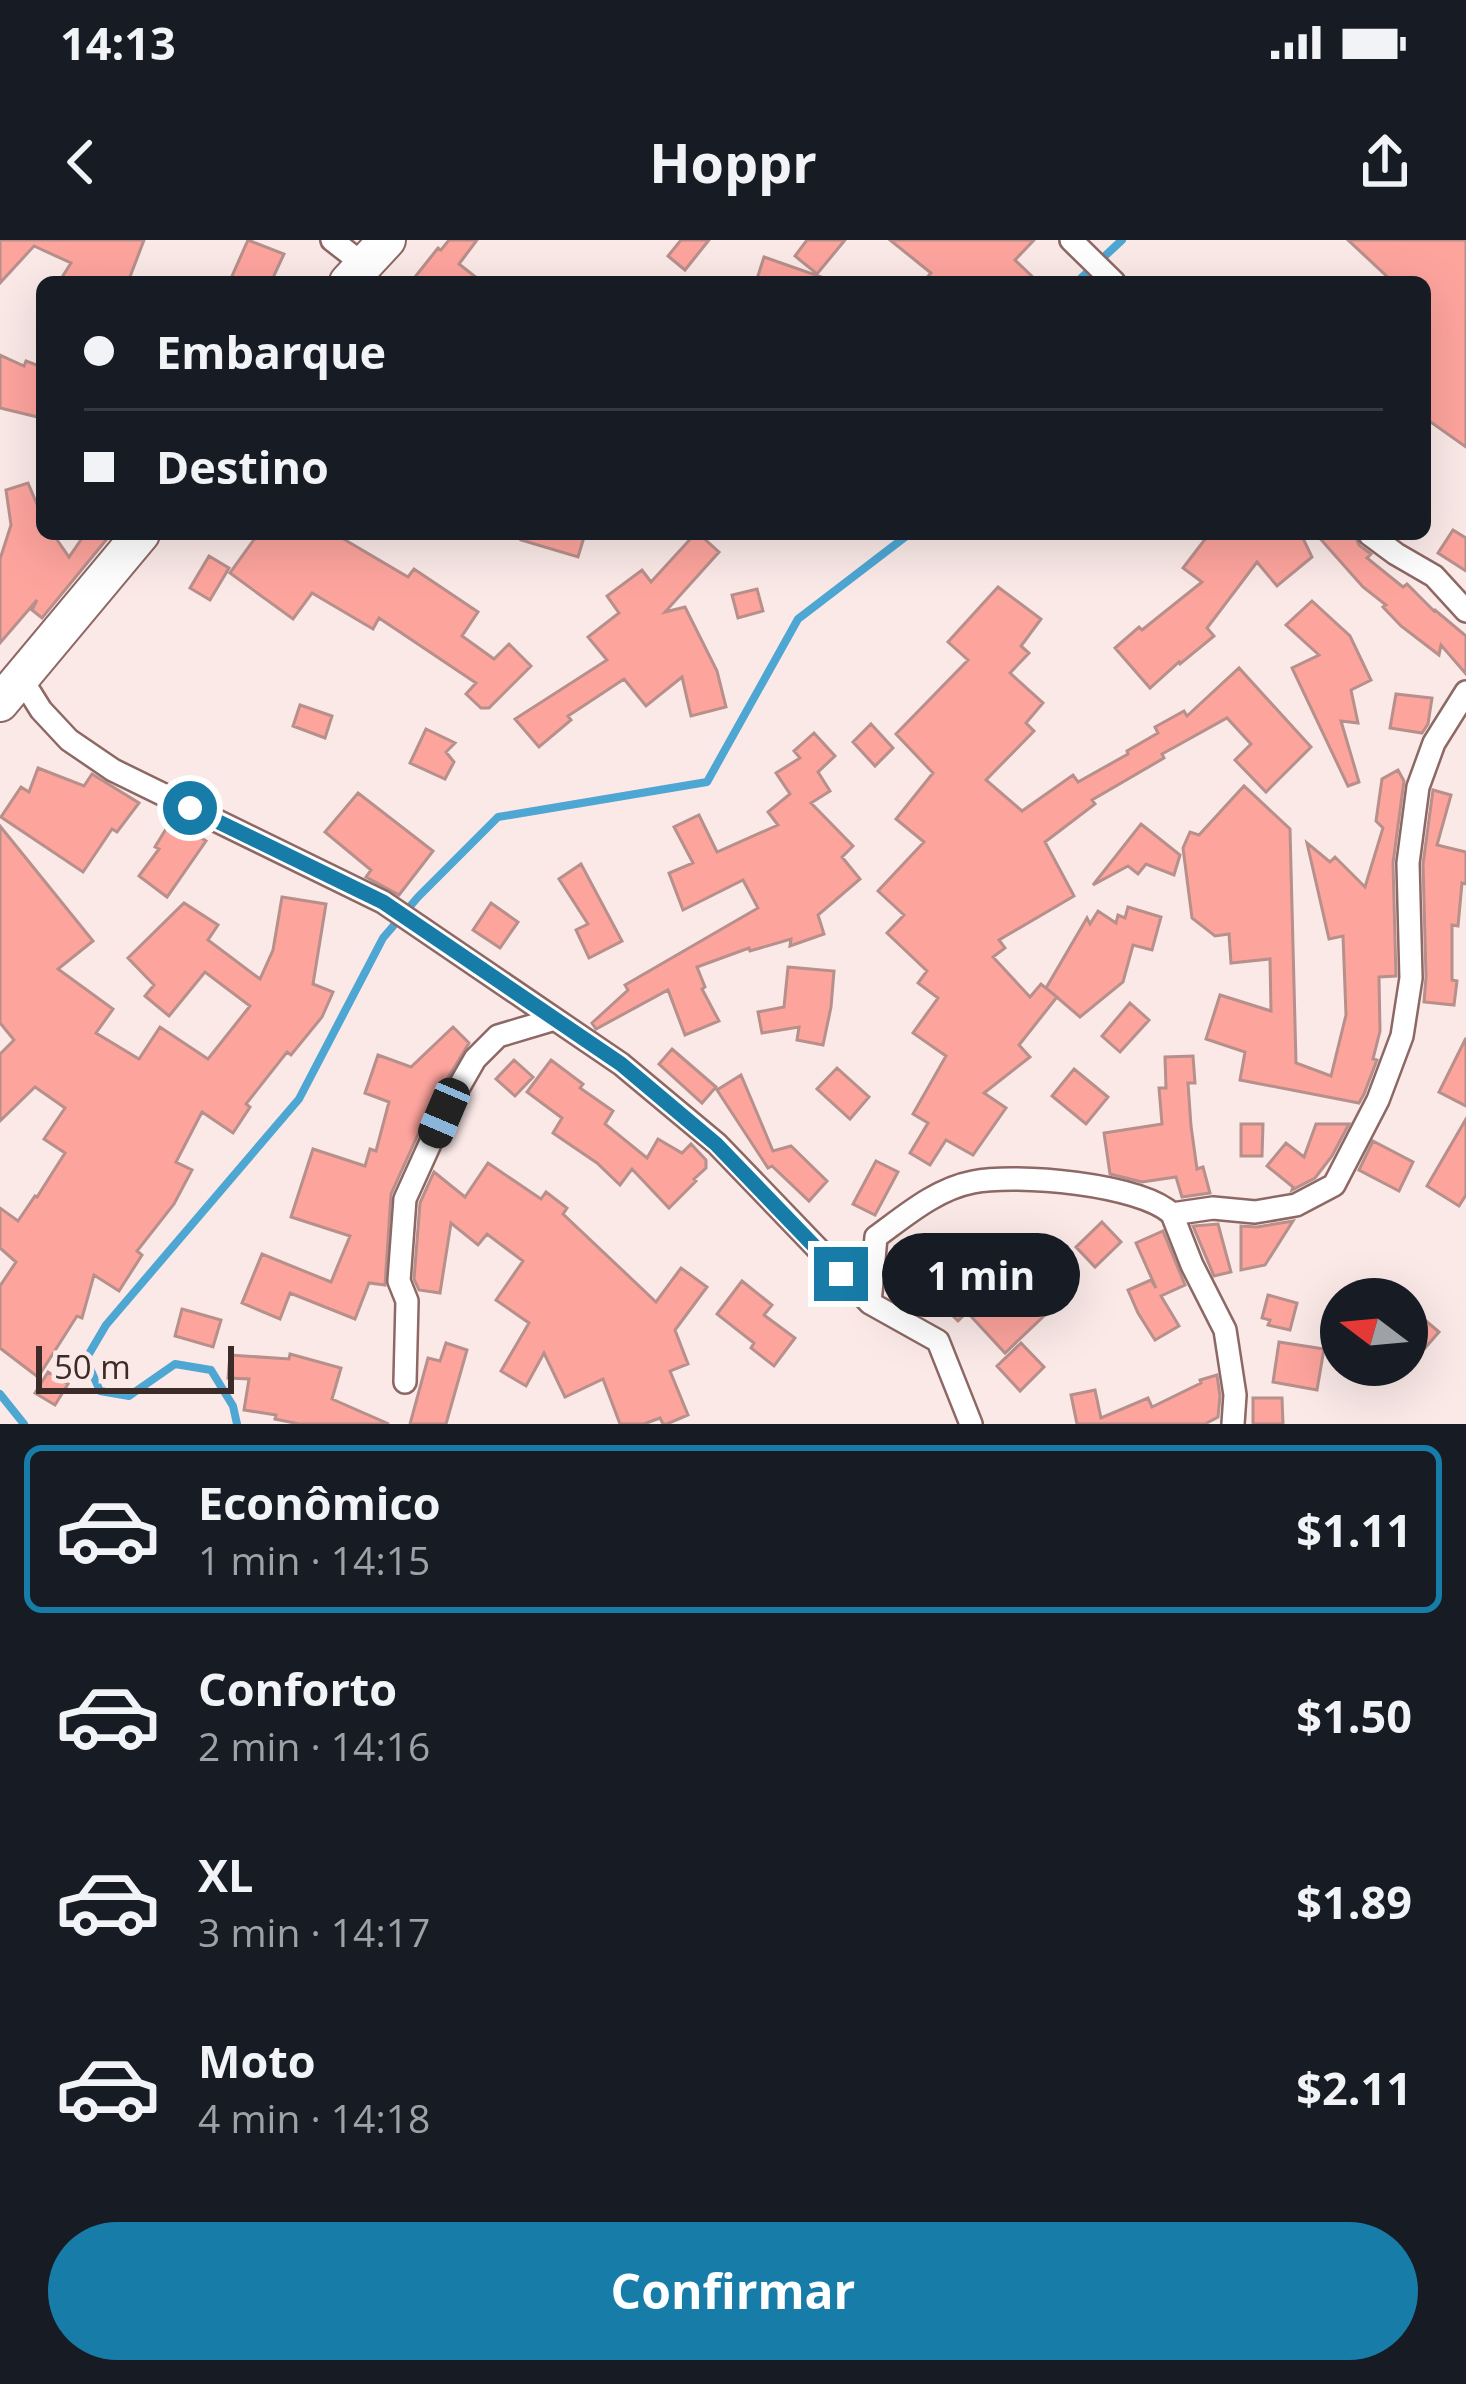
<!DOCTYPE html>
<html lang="pt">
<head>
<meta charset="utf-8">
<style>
	:root { --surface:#171b24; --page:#242831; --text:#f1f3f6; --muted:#9ea1a6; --line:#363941; --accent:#177ca7 }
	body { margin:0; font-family:"Open Sans",sans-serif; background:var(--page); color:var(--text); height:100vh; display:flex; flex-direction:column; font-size:45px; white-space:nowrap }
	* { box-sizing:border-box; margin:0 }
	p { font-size:39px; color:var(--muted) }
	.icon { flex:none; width:66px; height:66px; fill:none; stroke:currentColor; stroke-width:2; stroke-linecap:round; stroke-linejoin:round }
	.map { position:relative; height:1184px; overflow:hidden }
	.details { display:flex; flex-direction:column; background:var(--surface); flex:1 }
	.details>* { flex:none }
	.top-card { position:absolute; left:36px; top:36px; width:1395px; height:264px; border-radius:18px; box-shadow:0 12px 48px #0002; display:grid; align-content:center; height:264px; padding:0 48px; background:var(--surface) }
	.needle { width:78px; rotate:286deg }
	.tools { position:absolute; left:1320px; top:1038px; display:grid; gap:24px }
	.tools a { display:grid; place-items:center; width:108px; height:108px; border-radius:50%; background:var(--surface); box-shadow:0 12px 48px #0002; font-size:60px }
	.scale { position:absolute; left:36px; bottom:30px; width:198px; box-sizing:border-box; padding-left:12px; border:6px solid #3b2b29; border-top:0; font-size:33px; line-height:42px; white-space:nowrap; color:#3b2b29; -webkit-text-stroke:9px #fae9e7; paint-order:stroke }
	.end { position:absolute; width:54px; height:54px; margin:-27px; border:15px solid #177ca7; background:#fff; box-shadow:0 0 0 6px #fff }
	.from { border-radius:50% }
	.bubble { position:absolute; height:84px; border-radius:42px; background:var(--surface); box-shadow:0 12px 48px #0002; font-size:39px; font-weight:700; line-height:84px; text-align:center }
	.car { position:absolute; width:36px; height:72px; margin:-36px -18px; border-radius:15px; box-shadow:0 0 9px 3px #0007; background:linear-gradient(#222 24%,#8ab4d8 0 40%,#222 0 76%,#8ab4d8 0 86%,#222 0) }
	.top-card b { display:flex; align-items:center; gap:42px; height:114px; font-size:45px }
	.top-card b+b { border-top:3px solid var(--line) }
	.top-card i { width:30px; height:30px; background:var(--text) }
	ul { padding:21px 0 0; list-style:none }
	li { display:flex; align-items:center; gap:36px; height:168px; margin:0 24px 18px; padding:0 24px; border:6px solid transparent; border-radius:18px }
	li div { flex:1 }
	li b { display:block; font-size:45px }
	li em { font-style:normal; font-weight:700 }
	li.current { border-color:var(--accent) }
	li>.icon { width:108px; height:108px; stroke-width:1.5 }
	.action { display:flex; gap:24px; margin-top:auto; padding:24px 48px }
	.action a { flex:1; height:138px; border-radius:72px; background:var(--accent); color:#fff; font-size:48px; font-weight:700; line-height:138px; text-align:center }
	.status { display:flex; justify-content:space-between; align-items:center; height:84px; padding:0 60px; background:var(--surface); direction:ltr }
	.status svg { height:33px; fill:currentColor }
	header { display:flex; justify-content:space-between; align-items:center; height:156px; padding:0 48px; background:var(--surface); font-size:54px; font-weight:700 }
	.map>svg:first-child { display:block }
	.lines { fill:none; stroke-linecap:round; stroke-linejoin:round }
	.stream { stroke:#4ea6d3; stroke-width:8 }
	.building { fill:#fda49d; stroke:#b78f8b; stroke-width:3 }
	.minor-casing { stroke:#8d6864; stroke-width:26 }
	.primary-casing { stroke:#8d6864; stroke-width:40 }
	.minor { stroke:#fff; stroke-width:21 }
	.primary { stroke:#fff; stroke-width:36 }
	.route { stroke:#177ca7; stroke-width:15 }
</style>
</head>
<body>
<div class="status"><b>14:13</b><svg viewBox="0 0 49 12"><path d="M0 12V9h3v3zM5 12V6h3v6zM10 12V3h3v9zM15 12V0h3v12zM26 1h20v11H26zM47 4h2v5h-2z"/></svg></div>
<header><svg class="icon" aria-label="back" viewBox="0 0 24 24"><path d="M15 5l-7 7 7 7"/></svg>Hoppr<svg class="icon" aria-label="share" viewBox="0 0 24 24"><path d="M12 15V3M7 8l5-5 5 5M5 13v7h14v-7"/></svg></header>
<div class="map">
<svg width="1466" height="1184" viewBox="0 0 1466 1184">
	<rect width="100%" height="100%" fill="#fae9e7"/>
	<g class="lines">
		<path class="stream" d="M1077 42 1122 0
			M0 1154 24 1184
			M237 1184 233 1166 211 1130 175 1124 129 1156 100 1151 86 1119 106 1085 299 859 383 698 418 657 498 577 707 542 798 379 909 294"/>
	</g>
	<path class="building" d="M0 0H144L128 42H59L71 23 34 6 0 43Z
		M248 0 284 14 271 42H245L232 36Z
		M449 0H477L459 24 482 42H411L438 8 441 10Z
		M681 0H709L685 30 668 16Z
		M807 0H845L817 34 795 16Z
		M890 0H1034L1015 20 1038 42H923L931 33Z
		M1348 0H1466V207L1425 178V42H1393Z
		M764 17 827 39V42H756Z
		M0 115 24 126 26 121 42 127V178L0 168Z
		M28 243 42 276V294H53L69 317 85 294H111L42 378 32 370 37 360 0 403V319L11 285 6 250Z
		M1453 290 1466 298V331L1438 313Z
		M258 294H335L408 337 414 329 478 372 462 396 494 419 509 404 531 426 489 468H481L466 454 476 443 379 378 373 389 312 353 293 379 230 333Z
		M522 294H585L578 317 521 300Z
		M695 294H699L719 312 665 372 685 367 717 431 726 467 691 476 682 437 646 466 624 439 568 476 571 480 539 507 515 479 607 420 588 397 619 373 607 356 642 330 651 342Z
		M1209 294H1301L1312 317 1277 346 1257 322 1207 388 1214 396 1180 424 1179 422 1150 448 1115 408 1139 387 1142 390 1202 342 1183 328Z
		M1316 294H1354L1359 305 1371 314 1367 318 1403 347 1407 344 1434 371 1435 370 1466 396V434L1441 405 1439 415 1401 386 1383 367 1386 365 1363 347Z
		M209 316 229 328 210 360 190 348Z
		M998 347 1041 379 1021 406 1029 413 1010 433 1043 463 1026 483 1034 491 986 540 1022 571 1073 535 1078 542 1128 514 1127 511 1158 493 1155 487 1184 471 1187 476 1239 428 1311 507 1266 552 1235 520 1251 504 1227 478 1162 514 1164 518 1092 560 1095 564 1045 602 1074 656 999 700 1005 708 993 717 1030 757 1041 744 1057 757 1019 805 1030 817 984 853 1006 868 973 915 946 900 930 925 910 913 928 883 913 874 946 816 913 793 938 758 918 743 927 731 887 693 904 675 878 651 924 602 896 579 933 533 896 494 968 420 948 402Z
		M757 349 763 371 738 378 732 355Z
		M1312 361 1350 396 1371 440 1351 450 1358 483 1341 481 1359 542 1348 546 1292 428 1319 415 1286 385Z
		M1396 454 1432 458 1428 484 1422 493 1390 488Z
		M300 465 332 476 325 498 293 486Z
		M871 484 893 508 875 526 853 502Z
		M426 489 455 503 446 512 454 522 445 539 410 523Z
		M814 493 835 516 818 532 830 551 811 563 853 606 842 617 860 639 818 675 824 694 790 706 791 699 750 711 749 708 697 727 705 747 702 749 719 781 685 795 668 750 596 789 592 783 628 750 625 745 758 668 743 640 683 670 669 633 693 623 674 587 699 575 717 612 778 585 768 572 790 554 776 533 800 518 794 511Z
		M38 528 84 546 92 534 139 563 117 592 112 589 83 632 1 577 21 547 29 552Z
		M1398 530 1404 541 1393 623 1396 736 1379 737 1380 791 1373 819 1377 820 1364 854 1359 863 1240 840 1245 812 1206 799 1220 755 1271 771 1270 719 1231 723 1229 694 1215 696 1192 678 1183 608 1190 592 1199 595 1244 546 1290 589 1296 823 1331 836 1346 775 1343 696 1329 699 1307 603 1330 622 1335 617 1365 647 1383 588 1376 581 1382 539Z
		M1433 550 1451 555 1437 605 1466 612V644L1462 643 1458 686 1452 685V740L1457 741 1454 765 1424 762 1426 737 1423 624Z
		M358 553 433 611 399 655 366 637 371 630 325 592Z
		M172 579 206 601 167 657 139 636 159 609 155 607Z
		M1141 584 1180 615 1174 635 1146 624 1138 634 1128 626 1093 645Z
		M0 586 93 701 58 729 113 769 96 793 139 819 160 787 208 819 250 766 205 732 169 776 145 756 154 745 128 718 184 663 218 685 208 700 260 739 273 710 282 657 326 664 313 744 333 752 322 777 291 815 287 812 246 864 250 867 233 893 202 872 176 922 192 930 174 964 137 1011 142 1015 119 1051 94 1035 82 1078 77 1076 38 1137 0 1108V1046L16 1022 0 1008V968L18 981 35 956 37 957 65 913 44 899 65 868 35 847 0 881V814L14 800 0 783Z
		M581 624 622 701 589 718 576 690 588 684 559 639Z
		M491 663 518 682 500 708 473 690Z
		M1128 667 1161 677 1152 710 1133 705 1123 742 1080 777 1046 748 1087 678 1090 684 1098 671 1116 683 1118 675 1125 678Z
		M788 727 834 731 831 767 823 805 797 800 799 787 762 793 758 772 784 767Z
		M1130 763 1149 780 1120 812 1102 796Z
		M453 787 469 803 431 866 391 954 385 1045 369 1043 355 1079 290 1053 280 1079 242 1063 262 1014 331 1042 350 996 291 977 313 909 365 926 370 909 376 911 389 862 365 853 378 815 411 827Z
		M1466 798V866L1439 852Z
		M672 809 716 847 702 863 659 824Z
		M1193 816 1195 843H1188L1191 886 1197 929 1203 927 1210 953 1182 957 1176 937 1142 942 1110 934 1104 893 1162 884 1159 848H1166L1165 817Z
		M514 820 533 837 515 856 496 839Z
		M551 820 583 844 580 848 613 871 605 884 647 918 658 899 682 913 691 904 706 920V928L694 939 696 941 669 968 632 929 620 945 597 923 553 893 562 878 527 852Z
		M837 828 869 857 850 879 817 849Z
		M1074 829 1108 857 1086 884 1052 856Z
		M741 835 773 911 791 906 827 941 809 961 772 926 768 928 717 850Z
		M1466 879V955L1459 966 1427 946Z
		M1241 884H1263L1262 916H1241Z
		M1316 884H1349L1332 916 1315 938 1292 950 1293 947 1267 926 1286 903 1304 917Z
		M1373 901 1413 922 1399 951 1359 930Z
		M876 921 898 932 875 975 853 964Z
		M488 923 541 959 546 952 567 968 563 974 656 1062 681 1028 707 1047 675 1090 688 1124 670 1131 688 1175 667 1184H663L660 1178 644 1184H620L603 1139 565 1157 544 1113 526 1146 501 1131 529 1083 496 1060 523 1021 487 994 478 1005 451 983 440 1053 419 1050 414 1039 420 963 434 932 465 957Z
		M1293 981 1265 1025 1241 1030V986L1257 987Z
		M1102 982 1121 1002 1095 1027 1076 1007Z
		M1218 984 1231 1032 1214 1036 1193 986Z
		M1163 991 1185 1045 1161 1056 1179 1086 1155 1100 1138 1073 1128 1050 1151 1040 1156 1048 1136 1003Z
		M948 1010 974 1035 989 1020 1003 1033 989 1049 1004 1064 1037 1029 1065 1056 1005 1113 967 1072 958 1081 944 1067 952 1059 925 1035Z
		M742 1041 772 1065 764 1075 795 1098 774 1126 751 1108 754 1103 717 1074Z
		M1268 1055 1297 1063 1290 1090 1268 1085 1270 1080 1262 1078Z
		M182 1069 221 1080 213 1107 175 1096Z
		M1419 1075 1439 1092 1425 1108 1407 1092V1088Z
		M1279 1102 1324 1109 1317 1150 1273 1142Z
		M446 1103 467 1110 446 1184H410L428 1118 440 1121Z
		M1021 1103 1044 1127 1020 1151 997 1126Z
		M290 1114 341 1128 332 1159 389 1184H299L275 1179 276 1175 244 1170 249 1139 228 1138 230 1115 289 1119Z
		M48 1132 68 1144 55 1165 35 1153Z
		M1217 1135 1220 1156 1218 1177 1205 1184H1077L1071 1155 1095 1150 1101 1178 1148 1158 1152 1167 1201 1143 1200 1140Z
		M1253 1158H1282L1283 1184H1253Z"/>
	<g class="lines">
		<defs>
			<path id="minor" d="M332 0 363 24
				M1071 0 1114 42
				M1369 294 1396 314 1434 336 1466 371
				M21 438 41 470 69 500 113 530 383 662 621 824 717 904 870 1063 938 1101 971 1184
				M1172 974 1213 968 1255 972 1296 965 1334 945 1378 860 1402 796 1411 738 1408 623 1418 547 1434 503 1466 452
				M870 1063 876 997C905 976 936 949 973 942 1016 933 1140 944 1172 974L1192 1025 1225 1090 1235 1155 1233 1184
				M405 1142 407 1061 399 1041 405 959 444 873 475 819 498 796 555 779"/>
			<path id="primary" d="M348 42 387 0
				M0 463 141 294"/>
		</defs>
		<use href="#minor" class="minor-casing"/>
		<use href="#primary" class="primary-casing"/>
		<use href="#minor" class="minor"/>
		<use href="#primary" class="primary"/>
	</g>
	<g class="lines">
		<path class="route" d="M190 568 383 662 621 824 716 904 841 1034"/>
	</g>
</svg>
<div class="tools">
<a><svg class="needle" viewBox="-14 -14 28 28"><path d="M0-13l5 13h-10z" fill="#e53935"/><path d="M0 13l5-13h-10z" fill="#9ea1a6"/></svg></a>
</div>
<div class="scale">50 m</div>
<i class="end from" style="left:190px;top:568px"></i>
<i class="end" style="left:841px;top:1034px"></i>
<div class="bubble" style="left:882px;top:993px;width:198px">1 min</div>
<i class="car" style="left:444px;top:873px;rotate:203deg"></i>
<div class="top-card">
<b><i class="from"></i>Embarque</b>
<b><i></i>Destino</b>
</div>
</div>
<section class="details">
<ul>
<li class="current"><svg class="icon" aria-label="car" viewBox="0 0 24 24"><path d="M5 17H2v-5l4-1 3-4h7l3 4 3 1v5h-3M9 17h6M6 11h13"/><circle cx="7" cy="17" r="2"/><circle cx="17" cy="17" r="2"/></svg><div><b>Econômico</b><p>1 min · 14:15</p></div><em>$1.11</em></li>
<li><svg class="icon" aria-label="car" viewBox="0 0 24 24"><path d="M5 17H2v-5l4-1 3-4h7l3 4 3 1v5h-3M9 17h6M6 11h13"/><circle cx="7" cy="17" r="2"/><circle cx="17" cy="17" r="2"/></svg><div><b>Conforto</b><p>2 min · 14:16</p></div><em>$1.50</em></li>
<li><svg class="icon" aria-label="car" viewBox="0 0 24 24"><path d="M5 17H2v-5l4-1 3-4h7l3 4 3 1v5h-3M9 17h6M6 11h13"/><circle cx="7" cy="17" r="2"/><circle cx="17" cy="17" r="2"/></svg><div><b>XL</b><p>3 min · 14:17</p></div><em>$1.89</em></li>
<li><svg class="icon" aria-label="car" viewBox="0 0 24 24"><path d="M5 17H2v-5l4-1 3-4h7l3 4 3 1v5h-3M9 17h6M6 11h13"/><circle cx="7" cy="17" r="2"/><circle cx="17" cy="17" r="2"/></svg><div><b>Moto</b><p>4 min · 14:18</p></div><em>$2.11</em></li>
</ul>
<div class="action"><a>Confirmar</a></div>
</section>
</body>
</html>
